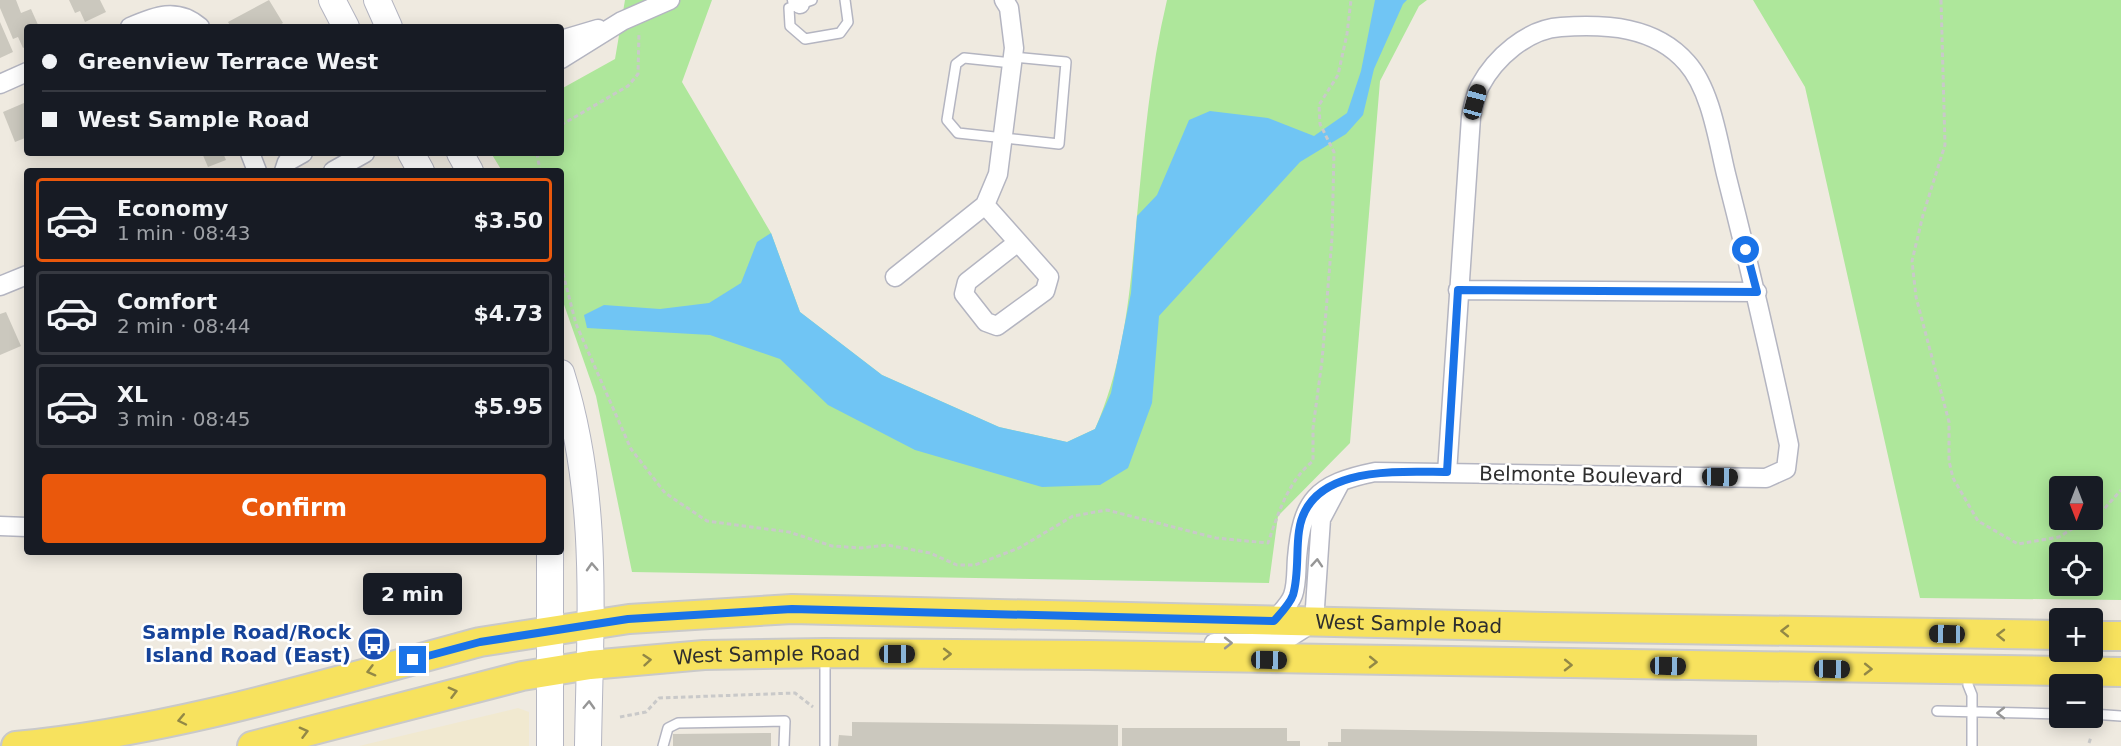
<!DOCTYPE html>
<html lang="en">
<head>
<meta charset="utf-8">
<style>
	:root { --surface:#171b24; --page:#242831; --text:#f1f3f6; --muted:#9ea1a6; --line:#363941; --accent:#ea580c }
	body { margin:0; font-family:"DejaVu Sans",sans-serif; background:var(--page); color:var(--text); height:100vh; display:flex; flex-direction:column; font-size:22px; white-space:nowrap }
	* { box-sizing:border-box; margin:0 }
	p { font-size:20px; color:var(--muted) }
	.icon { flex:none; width:33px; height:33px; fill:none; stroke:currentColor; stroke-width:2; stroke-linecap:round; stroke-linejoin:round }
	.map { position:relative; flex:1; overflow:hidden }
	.side { position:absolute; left:24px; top:168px; width:540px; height:387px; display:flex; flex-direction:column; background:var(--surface); border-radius:6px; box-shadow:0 3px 15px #0003 }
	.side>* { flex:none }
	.banner { position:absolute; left:24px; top:24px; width:540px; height:132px; border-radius:6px; box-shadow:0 3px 15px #0003; display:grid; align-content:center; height:132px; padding:0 18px; background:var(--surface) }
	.needle { width:39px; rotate:180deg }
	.buttons { position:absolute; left:2049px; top:476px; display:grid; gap:12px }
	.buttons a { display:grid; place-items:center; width:54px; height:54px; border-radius:6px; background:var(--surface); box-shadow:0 3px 15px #0003; font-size:30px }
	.end { position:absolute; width:27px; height:27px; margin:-14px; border:8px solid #1a73e8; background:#fff; box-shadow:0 0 0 3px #fff }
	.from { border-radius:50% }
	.bubble { position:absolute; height:42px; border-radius:6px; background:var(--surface); box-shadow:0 3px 15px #0003; font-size:20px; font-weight:800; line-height:42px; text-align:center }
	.car { position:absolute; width:18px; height:36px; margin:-18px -9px; border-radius:8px; box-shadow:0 0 4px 2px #0007; background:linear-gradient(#222 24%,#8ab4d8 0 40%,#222 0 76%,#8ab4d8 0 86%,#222 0) }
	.banner b { display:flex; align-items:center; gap:21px; height:57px; font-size:22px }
	.banner b+b { border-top:2px solid var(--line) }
	.banner i { width:15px; height:15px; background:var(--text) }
	ul { padding:10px 0 0; list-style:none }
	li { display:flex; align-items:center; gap:18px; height:84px; margin:0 12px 9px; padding:0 6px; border:3px solid var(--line); border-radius:6px }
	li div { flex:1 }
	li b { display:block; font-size:22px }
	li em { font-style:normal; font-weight:800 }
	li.selected { border-color:var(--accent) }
	li>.icon { width:54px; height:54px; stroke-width:1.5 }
	.primary-button { display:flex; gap:12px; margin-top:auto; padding:12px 18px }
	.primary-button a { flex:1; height:69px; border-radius:6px; background:var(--accent); color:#fff; font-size:24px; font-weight:800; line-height:69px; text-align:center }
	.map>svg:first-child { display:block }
	.education { fill:#f1e9d0 }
	.green { fill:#aee79b; fill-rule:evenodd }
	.water { fill:#70c5f4 }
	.building { fill:#cbc8be }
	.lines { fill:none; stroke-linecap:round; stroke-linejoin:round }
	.lane-casing { stroke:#b4b5c1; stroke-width:12 }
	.street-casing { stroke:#b4b5c1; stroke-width:21 }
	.secondary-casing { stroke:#b4b5c1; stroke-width:28 }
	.primary-casing { stroke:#c9c9c9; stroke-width:32 }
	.path { stroke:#c9c9c9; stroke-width:3; stroke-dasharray:4.5 3; stroke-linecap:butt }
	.lane { stroke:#fff; stroke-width:9 }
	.street { stroke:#fff; stroke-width:18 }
	.secondary { stroke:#fff; stroke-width:26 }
	.primary { stroke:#f7e25e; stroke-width:28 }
	.oneway { stroke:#969696 }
	.oneway2 { stroke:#928846 }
	.route { stroke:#1a73e8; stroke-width:8 }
	.labels { text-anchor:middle; stroke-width:5; stroke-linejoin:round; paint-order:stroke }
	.street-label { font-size:20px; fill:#2e2e2e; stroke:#fff }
	.transit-label { font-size:20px; font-weight:bold; fill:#164399; stroke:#fff; text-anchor:end }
</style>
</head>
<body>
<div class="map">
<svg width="2121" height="746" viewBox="0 0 2121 746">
	<rect width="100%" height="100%" fill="#efeae0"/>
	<path class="education" d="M518 708 529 712V746H359Z"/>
	<path class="green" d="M625 0H712L682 82 771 233 800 312 882 375 999 427 1067 442 1095 429C1125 361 1130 290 1137 216 1144 144 1150 71 1167 0H1427L1419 6 1380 81 1350 443 1278 516 1269 583 632 572 596 396 561 296V171H502L491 153H561V89L615 59Z
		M1753 0H2121V600L1920 598 1805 87ZM2060 486H2092V519H2060ZM2060 552H2092V585H2060Z"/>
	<path class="water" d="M1375 0H1407L1403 4 1374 69 1363 115 1346 134 1300 162 1159 316 1152 403 1128 468 1100 485 1042 487 915 450 828 405 780 359 710 335 587 328 584 315 604 305 660 309 709 303 741 283 757 242 771 233 800 312 882 375 999 427 1067 442 1095 429 1111 393 1131 293 1137 216 1157 195 1189 120 1210 111 1268 118 1314 136 1347 113 1361 71Z"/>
	<path class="building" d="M0 0H16L21 13 31 9 39 27H27V46L23 48 18 37 13 39 0 8Z
		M69 0H100L106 12 85 22 80 11 75 13Z
		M269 0 283 23 276 27H231L228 22Z
		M0 22 13 52 0 58Z
		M24 103 27 110V143L25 138 15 142 3 112Z
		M202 153H223L226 160 208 167Z
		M6 312 21 346 0 355V314Z
		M852 722 1118 725V746H838L839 735 852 736Z
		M1122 728H1287V741H1300V746H1122Z
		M1341 729 1757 735V746H1328V742H1341Z
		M771 733V746H673V734Z"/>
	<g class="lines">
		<defs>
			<path id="lane" d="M812 0 789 8 790 26 805 39 840 33 848 22 845 0
				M1012 63 964 58 956 64 947 120 958 133 1059 144 1066 62 1013 57
				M1968 673V685L1972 695V746
				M1937 711 2060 714
				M2092 714 2121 716
				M663 746 668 728 678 723 785 721 784 746
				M825 746V655"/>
			<path id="street" d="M797 0 800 4
				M130 27C155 16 177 7 200 27
				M561 40 598 29
				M561 59 622 21 670 0
				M0 84 27 72
				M250 153 257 171
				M284 171 287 162 303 153
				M333 171 365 153
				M985 205 1049 277 1045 291 997 326 986 322 964 294 967 282 1018 242
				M895 277 985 205 998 174 1014 48 1009 8 1004 0
				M0 286 27 275
				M1458 290 1757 292
				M0 526 27 527
				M1274 621C1280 613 1290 604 1293 595 1297 584 1296 570 1297 558 1302 500 1316 484 1375 472L1766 478 1786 469 1789 445C1770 354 1749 264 1726 174 1718 141 1711 90 1687 63 1655 26 1606 24 1561 27 1527 29 1495 58 1480 86 1475 95 1473 107 1471 117L1447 473
				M1214 643H1281L1314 622 1321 519 1339 485"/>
			<path id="secondary" d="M332 0 346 27
				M377 0 389 27
				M411 153 421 171
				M460 153 470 171
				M561 373C600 497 590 619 588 746
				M550 552V746"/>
			<g id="primary">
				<path d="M2092 636H2121"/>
				<path id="s1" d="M16 746C174 731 327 683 480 642L629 619 792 609 1545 627 2060 635"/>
				<path id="s2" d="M252 746 522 676 590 665 704 655 825 653 1089 655 2121 672"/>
			</g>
		</defs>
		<use href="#lane" class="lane-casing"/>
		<use href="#street" class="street-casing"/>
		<use href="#secondary" class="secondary-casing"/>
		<use href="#primary" class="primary-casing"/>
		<path class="path" d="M1941 0 1945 145 1923 215 1912 261 1916 297 1949 422V461L1953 478 1978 521 2018 544 2059 537 2088 519
			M561 125 628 86 638 74 639 32
			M537 153 540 171
			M561 266 576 324 631 449 665 493 707 521 789 532 832 546 861 548 887 545 930 553 957 565H975L1019 548 1073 516 1107 510 1216 538 1268 543C1278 514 1288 481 1313 461V428L1322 361 1332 238 1334 152 1320 124 1319 105 1338 75 1347 34 1351 0
			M2092 516 2104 509 2121 490
			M620 717 646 712 659 698 795 693 813 707
			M2089 743 2091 737"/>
		<use href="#lane" class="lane"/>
		<use href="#street" class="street"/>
		<use href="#secondary" class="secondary"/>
		<use href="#primary" class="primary"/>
	</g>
	<defs><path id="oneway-chevron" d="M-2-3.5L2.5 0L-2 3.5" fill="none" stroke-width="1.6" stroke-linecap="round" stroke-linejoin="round" transform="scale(1.5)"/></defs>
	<g class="oneway">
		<use href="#oneway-chevron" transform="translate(1317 563) rotate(-86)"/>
		<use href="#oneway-chevron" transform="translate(592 567) rotate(-93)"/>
		<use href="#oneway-chevron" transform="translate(1228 643)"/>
		<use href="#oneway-chevron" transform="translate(589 705) rotate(-88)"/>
		<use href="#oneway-chevron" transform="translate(2001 713) rotate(-180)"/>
	</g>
	<g class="oneway2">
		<use href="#oneway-chevron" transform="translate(1785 631) rotate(-179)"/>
		<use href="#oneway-chevron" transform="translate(2001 635) rotate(-179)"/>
		<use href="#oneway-chevron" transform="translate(947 654)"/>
		<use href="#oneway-chevron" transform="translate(647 660) rotate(-5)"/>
		<use href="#oneway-chevron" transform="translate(1373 662) rotate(1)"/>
		<use href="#oneway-chevron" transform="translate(1568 665) rotate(1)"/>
		<use href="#oneway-chevron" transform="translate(1868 669) rotate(1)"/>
		<use href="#oneway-chevron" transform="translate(371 671) rotate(165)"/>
		<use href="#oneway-chevron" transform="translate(453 692) rotate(-15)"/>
		<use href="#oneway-chevron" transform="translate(182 720) rotate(168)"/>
		<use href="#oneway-chevron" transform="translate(304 732) rotate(-15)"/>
	</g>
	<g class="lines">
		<path class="route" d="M413 660 480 642 628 619 792 609 1274 621C1280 614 1290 604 1293 595 1299 575 1296 551 1299 531 1308 464 1399 472 1447 472L1458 290 1757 292 1746 250"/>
	</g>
	<defs>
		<symbol id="bus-disc" viewBox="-11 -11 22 22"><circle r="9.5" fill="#1a4fb4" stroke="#fff"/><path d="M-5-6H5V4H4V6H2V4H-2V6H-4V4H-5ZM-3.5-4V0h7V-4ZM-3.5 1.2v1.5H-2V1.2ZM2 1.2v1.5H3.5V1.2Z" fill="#fff"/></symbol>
	</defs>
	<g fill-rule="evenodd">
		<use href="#bus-disc" x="355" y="625" width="38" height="38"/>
	</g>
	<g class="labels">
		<g class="street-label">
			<text transform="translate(1581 475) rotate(1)" y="7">Belmonte Boulevard</text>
			<text dy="7" stroke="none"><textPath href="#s1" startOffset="1407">West Sample Road</textPath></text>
			<text dy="7" stroke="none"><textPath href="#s2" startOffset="525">West Sample Road</textPath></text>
		</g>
		<g class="transit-label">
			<text x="351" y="639">Sample Road/Rock<tspan x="351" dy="23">Island Road (East)</tspan></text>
		</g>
	</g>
</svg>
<div class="buttons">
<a><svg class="needle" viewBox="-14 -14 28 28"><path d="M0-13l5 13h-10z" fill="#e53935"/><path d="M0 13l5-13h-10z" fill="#9ea1a6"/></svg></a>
<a><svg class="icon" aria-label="locate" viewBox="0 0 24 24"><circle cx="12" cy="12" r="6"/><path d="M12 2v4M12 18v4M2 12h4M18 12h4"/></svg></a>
<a>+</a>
<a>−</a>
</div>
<i class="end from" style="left:1746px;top:250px"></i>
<i class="end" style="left:413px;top:660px"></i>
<div class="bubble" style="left:363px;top:573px;width:99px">2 min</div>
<i class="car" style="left:1475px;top:102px;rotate:15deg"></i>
<i class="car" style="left:1720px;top:477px;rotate:91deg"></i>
<i class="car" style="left:1947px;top:634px;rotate:271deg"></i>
<i class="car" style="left:897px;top:654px;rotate:90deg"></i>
<i class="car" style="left:1269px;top:660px;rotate:91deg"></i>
<i class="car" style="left:1668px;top:666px;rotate:91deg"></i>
<i class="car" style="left:1832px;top:669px;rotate:91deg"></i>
<div class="banner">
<b><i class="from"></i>Greenview Terrace West</b>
<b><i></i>West Sample Road</b>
</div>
<section class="side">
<ul>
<li class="selected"><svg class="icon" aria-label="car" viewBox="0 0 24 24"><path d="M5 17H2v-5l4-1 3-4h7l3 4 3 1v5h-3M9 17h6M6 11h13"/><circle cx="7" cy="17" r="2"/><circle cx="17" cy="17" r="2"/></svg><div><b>Economy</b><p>1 min · 08:43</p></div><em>$3.50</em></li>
<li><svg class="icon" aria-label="car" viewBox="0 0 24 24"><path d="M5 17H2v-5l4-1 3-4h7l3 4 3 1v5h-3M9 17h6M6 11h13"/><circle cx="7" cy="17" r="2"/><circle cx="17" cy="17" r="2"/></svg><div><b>Comfort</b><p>2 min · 08:44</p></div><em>$4.73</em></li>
<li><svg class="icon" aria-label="car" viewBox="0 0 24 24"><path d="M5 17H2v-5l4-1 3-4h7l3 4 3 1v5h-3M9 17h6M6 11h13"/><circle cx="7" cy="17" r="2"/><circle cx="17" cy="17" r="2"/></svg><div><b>XL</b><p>3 min · 08:45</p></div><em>$5.95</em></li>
</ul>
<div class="primary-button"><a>Confirm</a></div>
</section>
</div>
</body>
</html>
